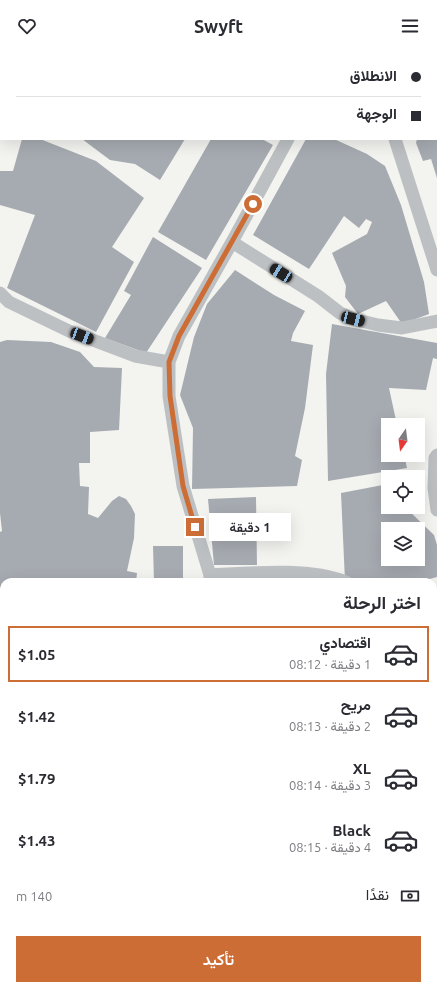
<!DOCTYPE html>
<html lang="ar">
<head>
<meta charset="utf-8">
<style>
	:root { --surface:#fff; --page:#f2f2f3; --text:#2b2b33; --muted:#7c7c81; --line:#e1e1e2; --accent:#cd6d36 }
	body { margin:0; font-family:Ubuntu,Vazirmatn,sans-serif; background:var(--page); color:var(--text); direction:rtl; height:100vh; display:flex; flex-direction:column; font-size:15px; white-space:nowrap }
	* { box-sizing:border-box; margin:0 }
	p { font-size:13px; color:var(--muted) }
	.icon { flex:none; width:22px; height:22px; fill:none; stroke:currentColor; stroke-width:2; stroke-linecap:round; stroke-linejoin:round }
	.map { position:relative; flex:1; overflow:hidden; direction:ltr }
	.details { position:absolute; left:0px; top:526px; width:437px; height:412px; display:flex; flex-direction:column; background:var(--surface); border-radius:12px 12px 0 0; box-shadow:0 4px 16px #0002; direction:rtl }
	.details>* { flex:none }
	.top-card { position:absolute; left:0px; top:0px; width:437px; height:88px; box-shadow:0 4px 16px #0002; direction:rtl; display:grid; align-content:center; height:88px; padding:0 16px; background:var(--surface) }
	.needle { width:26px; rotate:194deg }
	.fabs { position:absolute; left:381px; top:366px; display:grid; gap:8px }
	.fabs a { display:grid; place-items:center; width:44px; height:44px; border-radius:0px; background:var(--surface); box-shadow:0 4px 16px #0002; font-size:20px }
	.end { position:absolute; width:18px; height:18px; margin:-9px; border:5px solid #cd6d36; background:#fff; box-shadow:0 0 0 2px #fff }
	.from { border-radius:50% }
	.bubble { position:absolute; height:28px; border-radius:0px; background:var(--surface); box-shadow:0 4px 16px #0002; font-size:13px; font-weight:600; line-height:28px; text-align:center; direction:rtl }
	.car { position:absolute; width:12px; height:24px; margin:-12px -6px; border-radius:5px; box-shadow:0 0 3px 1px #0007; background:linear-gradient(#222 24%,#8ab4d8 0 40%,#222 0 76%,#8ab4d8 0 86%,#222 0) }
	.top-card b { display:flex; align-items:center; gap:14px; height:38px; font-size:15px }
	.top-card b+b { border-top:1px solid var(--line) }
	.top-card i { width:10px; height:10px; background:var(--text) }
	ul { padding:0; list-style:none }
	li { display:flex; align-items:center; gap:12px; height:56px; margin:0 8px 6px; padding:0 8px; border:2px solid transparent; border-radius:0px }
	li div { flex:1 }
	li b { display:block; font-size:15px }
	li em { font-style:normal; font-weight:600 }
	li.on { border-color:var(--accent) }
	li>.icon { width:36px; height:36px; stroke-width:1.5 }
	h2 { padding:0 16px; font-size:18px; line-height:48px }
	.pay { display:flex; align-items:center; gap:10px; height:44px; padding:0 16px; font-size:15px }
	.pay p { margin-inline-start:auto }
	.cta { display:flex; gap:8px; margin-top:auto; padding:8px 16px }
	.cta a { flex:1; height:46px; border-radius:0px; background:var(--accent); color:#fff; font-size:16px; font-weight:600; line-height:46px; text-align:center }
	header { display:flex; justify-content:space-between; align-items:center; height:52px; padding:0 16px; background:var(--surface); font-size:18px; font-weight:600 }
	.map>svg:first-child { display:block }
	.building { fill:#a6abb1; fill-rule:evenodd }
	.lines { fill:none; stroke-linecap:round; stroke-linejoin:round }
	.minor { stroke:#bdc0c3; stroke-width:13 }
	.route { stroke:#cd6d36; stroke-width:5 }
</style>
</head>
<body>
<header><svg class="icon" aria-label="menu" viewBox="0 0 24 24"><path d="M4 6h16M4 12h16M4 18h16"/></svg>Swyft<svg class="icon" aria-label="heart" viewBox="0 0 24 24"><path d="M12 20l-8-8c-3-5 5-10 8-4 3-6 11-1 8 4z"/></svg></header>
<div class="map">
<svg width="437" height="938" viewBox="0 0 437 938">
	<rect width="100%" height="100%" fill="#f3f3f0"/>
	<path class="building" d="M22 87H40L96 109 144 146 112 195 134 210 96 280 7 236 35 163 0 153V119H13Z
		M82 87H185L160 128 135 112 110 108Z
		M211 87H262L273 93 206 208 158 180Z
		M306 87H334L367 102 385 114 401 153 424 230 429 262 402 272 386 249 358 262 345 245 346 234 332 201 367 182 372 170 366 167 359 176 344 164 309 217 253 183Z
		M417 87H437V126L431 107 423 109 416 91Z
		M153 185 202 216 146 301 105 286 131 243 124 239Z
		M235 218 274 243 305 259 293 281 291 289 313 293 305 356 295 404 302 408 297 434 192 437 193 376 180 343 194 285 207 252Z
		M332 272 437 291V307L433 306 426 338 389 336 397 373H388V403H404L407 416 328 429 326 322Z
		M7 288 51 290 80 300 94 315 122 316 119 378 90 380V411H79L80 434 89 435 88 462 98 466 112 449 119 444 126 447 131 454 135 462 134 486 127 519 137 521 136 530H4V588L0 590V480L2 479 0 461V290Z
		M388 432V455H405L434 483 437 493V525L418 530H354L345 529 341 441ZM388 477H418V507H388Z
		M256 445 257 513H214L208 447Z
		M153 494H183V527H186V530H154Z
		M433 665 437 667V761L433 765Z
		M0 670 4 676V916L0 917Z
		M433 886 437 888V938H391L384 934H433Z
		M4 927V934H89V938H0V928Z
		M193 934H282L278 938H191Z
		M296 934H337L344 938H293Z"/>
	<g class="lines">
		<path class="minor" d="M387 0V1
			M298 1V0
			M395 87 437 218
			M232 190 288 87
			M0 241 9 250 69 279 135 304 169 310
			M437 403 435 406 434 436 437 458
			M210 523C251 521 308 515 346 530
			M210 530V523L183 434 169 344V310L179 284 232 190 318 244 340 261 353 267 378 273 402 276 437 269
			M433 584 437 589
			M0 629 4 634
			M433 786 437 782
			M433 841 437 844
			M116 934 117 938
			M373 934 381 938
			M284 938 288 934"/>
	</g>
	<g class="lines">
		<path class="route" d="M195 475 183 434 170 344 169 310 179 284 253 152"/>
	</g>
</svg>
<div class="fabs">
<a><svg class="needle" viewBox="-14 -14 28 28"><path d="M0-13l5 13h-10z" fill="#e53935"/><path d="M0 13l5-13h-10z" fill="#7c7c81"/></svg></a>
<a><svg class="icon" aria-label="locate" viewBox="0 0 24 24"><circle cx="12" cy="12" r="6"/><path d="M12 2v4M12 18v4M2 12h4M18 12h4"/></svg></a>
<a><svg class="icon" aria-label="layers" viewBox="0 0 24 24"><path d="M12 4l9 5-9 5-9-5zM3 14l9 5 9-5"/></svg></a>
</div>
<i class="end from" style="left:253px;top:152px"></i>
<i class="end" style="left:195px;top:475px"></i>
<div class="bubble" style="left:209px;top:461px;width:82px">1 دقيقة</div>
<i class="car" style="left:281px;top:221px;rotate:302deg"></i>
<i class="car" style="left:353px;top:267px;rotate:104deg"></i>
<i class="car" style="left:82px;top:284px;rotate:111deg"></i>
<div class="top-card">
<b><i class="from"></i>الانطلاق</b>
<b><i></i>الوجهة</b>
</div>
<section class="details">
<h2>اختر الرحلة</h2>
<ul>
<li class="on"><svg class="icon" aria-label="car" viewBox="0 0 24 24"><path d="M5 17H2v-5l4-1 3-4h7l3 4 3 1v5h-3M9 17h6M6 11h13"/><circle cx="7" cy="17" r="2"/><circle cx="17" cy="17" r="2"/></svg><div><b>اقتصادي</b><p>1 دقيقة · 08:12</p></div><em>$1.05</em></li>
<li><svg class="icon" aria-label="car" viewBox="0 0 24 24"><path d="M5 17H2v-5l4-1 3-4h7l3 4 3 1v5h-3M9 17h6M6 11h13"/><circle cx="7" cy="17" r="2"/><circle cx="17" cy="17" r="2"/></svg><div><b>مريح</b><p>2 دقيقة · 08:13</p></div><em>$1.42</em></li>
<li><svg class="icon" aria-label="car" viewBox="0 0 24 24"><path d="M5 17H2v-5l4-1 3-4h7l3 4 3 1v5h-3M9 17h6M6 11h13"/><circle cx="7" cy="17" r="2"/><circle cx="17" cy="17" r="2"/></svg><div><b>XL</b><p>3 دقيقة · 08:14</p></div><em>$1.79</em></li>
<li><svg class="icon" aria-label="car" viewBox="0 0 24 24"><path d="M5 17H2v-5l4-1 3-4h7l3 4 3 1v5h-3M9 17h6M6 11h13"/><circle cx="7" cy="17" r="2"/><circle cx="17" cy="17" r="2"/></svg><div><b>Black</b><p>4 دقيقة · 08:15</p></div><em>$1.43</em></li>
</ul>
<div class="pay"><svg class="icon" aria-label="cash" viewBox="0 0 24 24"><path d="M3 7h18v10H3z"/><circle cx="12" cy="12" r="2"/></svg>نقدًا<p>140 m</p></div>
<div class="cta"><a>تأكيد</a></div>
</section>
</div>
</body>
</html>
